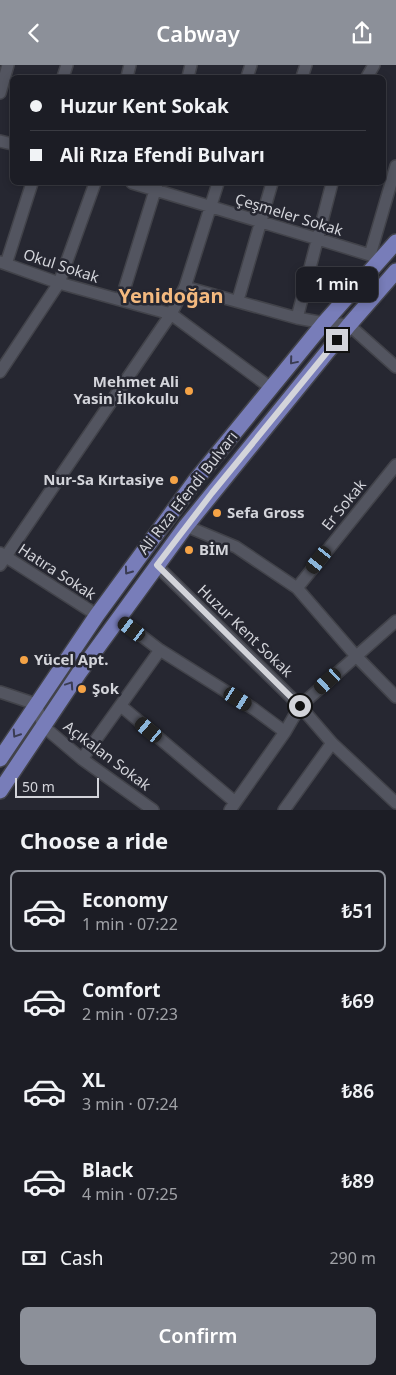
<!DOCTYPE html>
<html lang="en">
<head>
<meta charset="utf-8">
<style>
	:root { --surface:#1c1d25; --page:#25262d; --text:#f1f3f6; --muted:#a0a2a7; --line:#3a3b42; --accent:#8c9099 }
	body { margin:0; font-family:"Noto Sans",sans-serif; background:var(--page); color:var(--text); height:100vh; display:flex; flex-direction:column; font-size:19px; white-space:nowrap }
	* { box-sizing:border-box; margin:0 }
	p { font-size:16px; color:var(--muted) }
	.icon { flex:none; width:28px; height:28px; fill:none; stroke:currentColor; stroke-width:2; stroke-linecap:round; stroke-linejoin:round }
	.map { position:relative; height:745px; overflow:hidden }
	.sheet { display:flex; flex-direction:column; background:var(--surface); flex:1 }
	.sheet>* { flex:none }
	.top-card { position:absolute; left:10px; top:10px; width:376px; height:110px; border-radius:8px; box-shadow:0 2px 8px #0003,0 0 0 1px var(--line); display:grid; align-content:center; height:110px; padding:0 20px; background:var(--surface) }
	.scale { position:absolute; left:15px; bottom:12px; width:84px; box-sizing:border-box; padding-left:5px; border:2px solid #d3d4da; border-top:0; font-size:14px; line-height:18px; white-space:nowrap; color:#d3d4da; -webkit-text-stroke:4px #262731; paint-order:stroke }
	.end { position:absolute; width:22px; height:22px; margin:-11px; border:6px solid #d3d4da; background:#111; box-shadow:0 0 0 2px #111 }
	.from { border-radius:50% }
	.bubble { position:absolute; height:35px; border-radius:8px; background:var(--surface); box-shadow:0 2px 8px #0003,0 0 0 1px var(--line); font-size:16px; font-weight:600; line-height:35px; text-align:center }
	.car { position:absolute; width:15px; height:30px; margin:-15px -8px; border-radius:6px; box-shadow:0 0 4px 1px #0007; background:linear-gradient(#222 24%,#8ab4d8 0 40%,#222 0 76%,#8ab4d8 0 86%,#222 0) }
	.top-card b { display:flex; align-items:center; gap:18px; height:48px; font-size:19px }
	.top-card b+b { border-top:1px solid var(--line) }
	.top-card i { width:12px; height:12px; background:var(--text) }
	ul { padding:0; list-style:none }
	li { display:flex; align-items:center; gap:15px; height:82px; margin:0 10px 8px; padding:0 10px; border:2px solid transparent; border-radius:8px }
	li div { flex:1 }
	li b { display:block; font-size:19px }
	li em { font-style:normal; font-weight:600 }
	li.active { border-color:var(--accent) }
	li>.icon { width:45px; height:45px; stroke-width:1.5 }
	h2 { padding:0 20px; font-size:22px; line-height:60px }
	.pay { display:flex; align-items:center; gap:12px; height:55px; padding:0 20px; font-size:19px }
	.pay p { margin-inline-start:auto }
	.action { display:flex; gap:10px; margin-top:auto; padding:10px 20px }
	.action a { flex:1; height:58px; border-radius:8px; background:var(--accent); color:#fff; font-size:20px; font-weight:600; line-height:58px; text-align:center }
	header { display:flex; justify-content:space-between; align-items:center; height:65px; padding:0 20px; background:var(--accent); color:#fff; font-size:22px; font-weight:600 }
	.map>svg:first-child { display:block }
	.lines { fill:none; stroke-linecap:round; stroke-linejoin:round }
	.street-casing { stroke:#42434a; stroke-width:14 }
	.primary-casing { stroke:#42434a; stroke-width:18 }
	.street { stroke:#535560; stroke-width:11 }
	.primary { stroke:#787db9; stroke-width:15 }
	.oneway { stroke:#3a3c53 }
	.route { stroke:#d3d4da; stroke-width:6 }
	.poi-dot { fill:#f5a346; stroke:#262731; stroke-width:2 }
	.labels { text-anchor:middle; stroke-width:5; stroke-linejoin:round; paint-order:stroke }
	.street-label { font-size:15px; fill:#d3d4da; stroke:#262731 }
	.poi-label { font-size:15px; font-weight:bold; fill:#d3d4da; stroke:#262731; text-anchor:start }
	.district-label { font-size:20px; font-weight:bold; fill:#f3b97f; stroke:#262731 }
</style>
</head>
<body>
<header><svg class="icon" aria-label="back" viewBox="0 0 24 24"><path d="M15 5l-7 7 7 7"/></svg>Cabway<svg class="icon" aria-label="share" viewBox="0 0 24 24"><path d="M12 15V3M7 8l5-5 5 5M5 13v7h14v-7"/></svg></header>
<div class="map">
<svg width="396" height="745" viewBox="0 0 396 745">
	<rect width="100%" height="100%" fill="#262731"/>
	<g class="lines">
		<defs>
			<path id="street" d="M63 12 67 0
				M127 12 130 0
				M188 12 191 0
				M247 12 251 0
				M302 12 306 0
				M367 12 374 0
				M0 28 8 0
				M0 76 12 79
				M132 118 318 174 370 190 379 196
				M370 190 396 101
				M0 197 59 218 171 249 271 323
				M6 199 32 118
				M185 222 297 253 324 258 349 260 396 302
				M121 235 157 119
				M238 235 272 118
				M297 253 332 118
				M0 307 59 218 95 118
				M186 461 236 482 297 523 356 591 396 632
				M0 488 97 550
				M0 500 171 249 185 222 218 118
				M157 501 300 641 332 678 396 738
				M297 523 396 400
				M118 553 160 585 254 644 285 667
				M0 627 36 639 43 661 82 694 153 745
				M121 641 235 737
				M82 694 160 585
				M230 745 285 667 300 641 396 556
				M284 745 332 678"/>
			<path id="primary" d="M0 694 97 550 195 416 324 258 396 177
				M0 726 79 608 186 461 349 260 396 206"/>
		</defs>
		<use href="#street" class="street-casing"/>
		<use href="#primary" class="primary-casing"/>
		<use href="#street" class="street"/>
		<use href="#primary" class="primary"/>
	</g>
	<defs><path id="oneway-chevron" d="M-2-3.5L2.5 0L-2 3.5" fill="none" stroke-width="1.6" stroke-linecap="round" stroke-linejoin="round" transform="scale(1.25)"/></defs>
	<g class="oneway">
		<use href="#oneway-chevron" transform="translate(293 296) rotate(130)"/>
		<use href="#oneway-chevron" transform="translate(128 506) rotate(126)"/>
		<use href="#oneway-chevron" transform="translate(70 620) rotate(-56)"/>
		<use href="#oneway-chevron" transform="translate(16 669) rotate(123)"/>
	</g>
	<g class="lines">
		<path class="route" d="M300 641 157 500 212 428 337 275"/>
	</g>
	<g class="poi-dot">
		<circle cx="189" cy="326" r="5"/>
		<circle cx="174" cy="415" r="5"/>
		<circle cx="217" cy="448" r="5"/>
		<circle cx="189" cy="485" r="5"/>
		<circle cx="24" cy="595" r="5"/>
		<circle cx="82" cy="624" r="5"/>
	</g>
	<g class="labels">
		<g class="street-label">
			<text transform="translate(289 150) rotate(17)" y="5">Çeşmeler Sokak</text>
			<text transform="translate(61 201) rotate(18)" y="5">Okul Sokak</text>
			<text transform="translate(188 428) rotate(-52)" y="5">Ali Rıza Efendi Bulvarı</text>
			<text transform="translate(344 440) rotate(-51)" y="5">Er Sokak</text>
			<text transform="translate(57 507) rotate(33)" y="5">Hatıra Sokak</text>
			<text transform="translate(245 566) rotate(44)" y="5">Huzur Kent Sokak</text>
			<text transform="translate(107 691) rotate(37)" y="5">Açıkalan Sokak</text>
		</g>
		<g class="poi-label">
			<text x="179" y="322" text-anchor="end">Mehmet Ali<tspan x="179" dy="17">Yasin İlkokulu</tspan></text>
			<text x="164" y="420" text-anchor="end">Nur-Sa Kırtasiye</text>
			<text x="227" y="453">Sefa Gross</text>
			<text x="199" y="490">BİM</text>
			<text x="34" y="600">Yücel Apt.</text>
			<text x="92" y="629">Şok</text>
		</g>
		<g class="district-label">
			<text x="171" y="238">Yenidoğan</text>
		</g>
	</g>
</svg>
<div class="scale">50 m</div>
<i class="end from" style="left:300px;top:641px"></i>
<i class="end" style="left:337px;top:275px"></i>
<div class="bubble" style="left:296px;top:202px;width:82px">1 min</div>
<i class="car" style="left:319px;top:495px;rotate:219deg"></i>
<i class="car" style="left:132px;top:564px;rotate:307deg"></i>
<i class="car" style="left:328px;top:616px;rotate:228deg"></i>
<i class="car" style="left:238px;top:634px;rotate:123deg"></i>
<i class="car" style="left:149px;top:665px;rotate:310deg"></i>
<div class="top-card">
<b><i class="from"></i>Huzur Kent Sokak</b>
<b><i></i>Ali Rıza Efendi Bulvarı</b>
</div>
</div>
<section class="sheet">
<h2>Choose a ride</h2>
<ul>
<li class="active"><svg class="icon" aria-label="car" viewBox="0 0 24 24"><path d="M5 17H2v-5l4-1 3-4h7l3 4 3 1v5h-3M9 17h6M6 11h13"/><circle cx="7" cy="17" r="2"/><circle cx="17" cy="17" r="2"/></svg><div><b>Economy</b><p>1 min · 07:22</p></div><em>₺51</em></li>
<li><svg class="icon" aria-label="car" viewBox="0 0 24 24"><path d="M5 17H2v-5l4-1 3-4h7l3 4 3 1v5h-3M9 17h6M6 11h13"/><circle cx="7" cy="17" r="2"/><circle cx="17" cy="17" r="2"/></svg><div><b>Comfort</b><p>2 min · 07:23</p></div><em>₺69</em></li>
<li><svg class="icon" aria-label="car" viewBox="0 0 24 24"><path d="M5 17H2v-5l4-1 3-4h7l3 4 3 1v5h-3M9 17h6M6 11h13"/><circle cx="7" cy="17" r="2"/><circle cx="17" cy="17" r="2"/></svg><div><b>XL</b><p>3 min · 07:24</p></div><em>₺86</em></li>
<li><svg class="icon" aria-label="car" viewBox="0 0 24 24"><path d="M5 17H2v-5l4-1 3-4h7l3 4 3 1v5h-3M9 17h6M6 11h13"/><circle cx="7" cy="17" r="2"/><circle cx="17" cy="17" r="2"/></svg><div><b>Black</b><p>4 min · 07:25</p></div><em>₺89</em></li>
</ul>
<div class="pay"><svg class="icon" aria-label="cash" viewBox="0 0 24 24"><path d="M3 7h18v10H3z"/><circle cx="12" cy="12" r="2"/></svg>Cash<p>290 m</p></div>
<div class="action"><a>Confirm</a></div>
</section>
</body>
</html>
